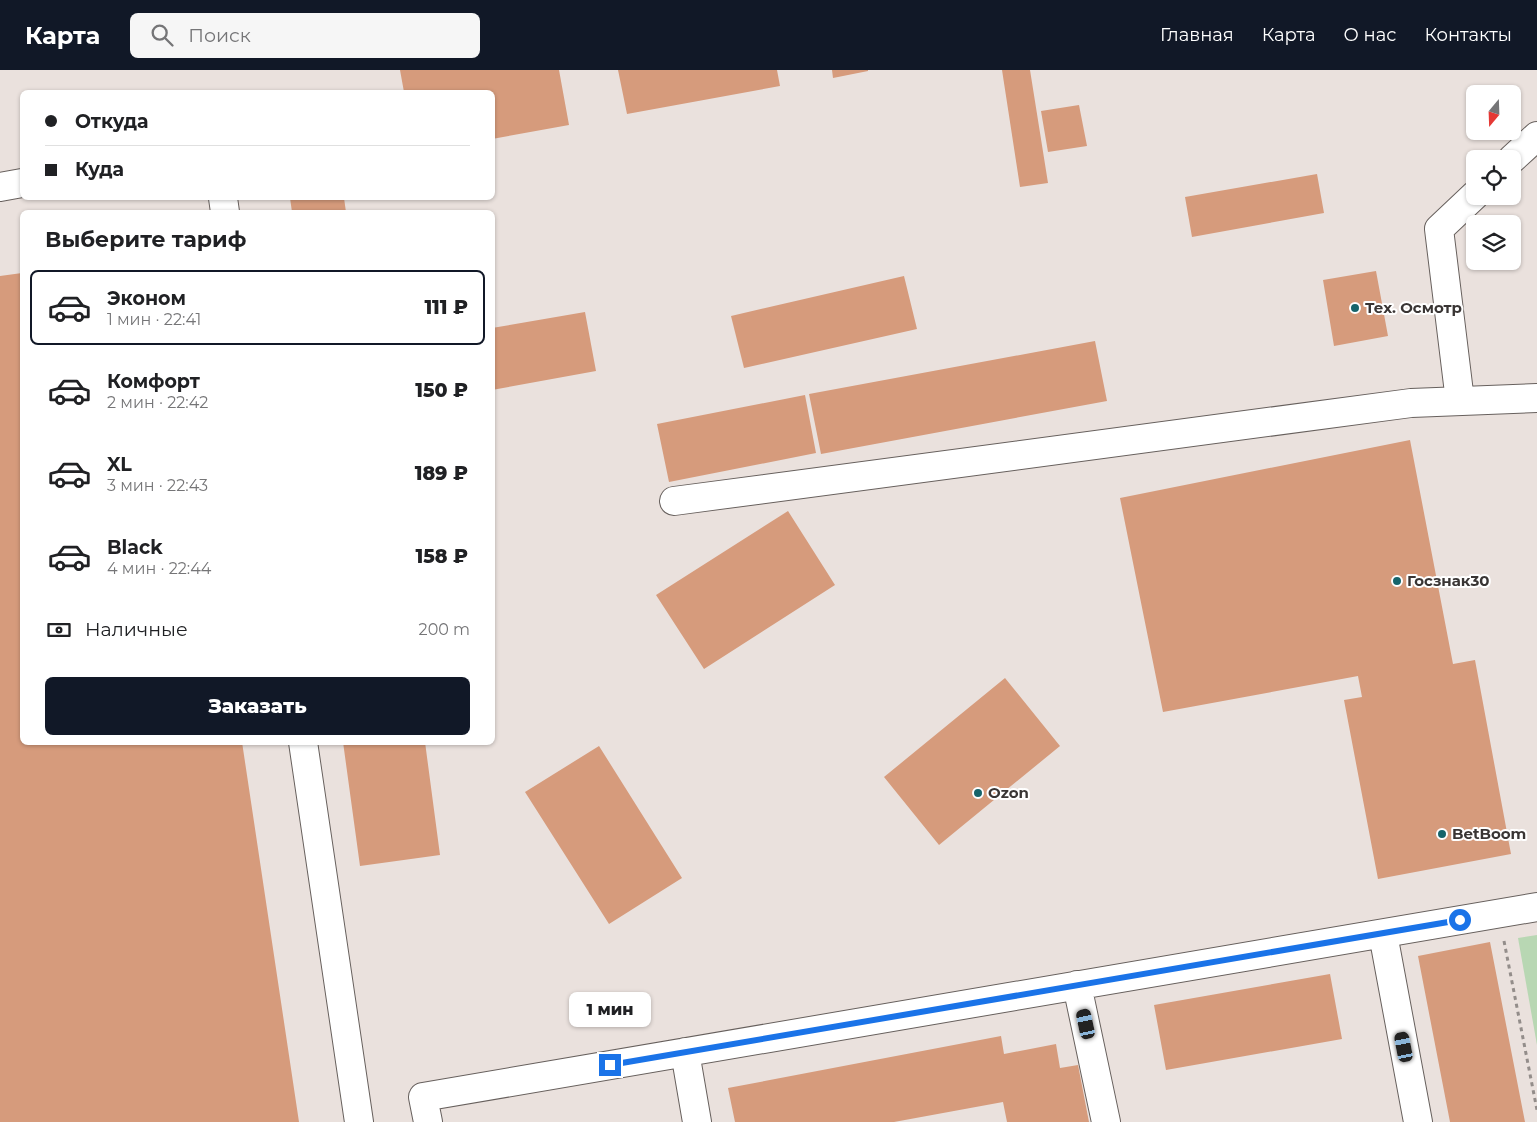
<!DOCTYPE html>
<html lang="ru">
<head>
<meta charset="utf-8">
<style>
	:root { --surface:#fff; --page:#f6f6f6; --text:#202124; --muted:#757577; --line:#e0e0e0; --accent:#111827 }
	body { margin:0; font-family:Montserrat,sans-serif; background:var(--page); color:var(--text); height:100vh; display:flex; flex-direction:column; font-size:19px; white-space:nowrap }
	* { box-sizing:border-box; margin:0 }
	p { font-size:16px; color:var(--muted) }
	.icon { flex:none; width:28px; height:28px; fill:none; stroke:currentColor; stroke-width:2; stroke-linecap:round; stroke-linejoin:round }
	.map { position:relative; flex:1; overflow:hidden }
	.drawer { position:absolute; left:20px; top:140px; width:475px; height:535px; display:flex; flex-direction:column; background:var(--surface); border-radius:8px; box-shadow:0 1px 4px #0004 }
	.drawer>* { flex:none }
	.guide { position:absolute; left:20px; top:20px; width:475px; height:110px; border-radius:8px; box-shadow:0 1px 4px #0004; display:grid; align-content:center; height:110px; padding:0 25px; background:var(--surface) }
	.needle { width:32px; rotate:199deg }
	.controls { position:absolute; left:1466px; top:15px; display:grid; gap:10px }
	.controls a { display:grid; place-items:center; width:55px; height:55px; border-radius:8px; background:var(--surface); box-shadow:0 1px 4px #0004; font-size:25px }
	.end { position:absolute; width:22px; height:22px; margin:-11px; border:6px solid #1a73e8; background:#fff; box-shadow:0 0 0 2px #fff }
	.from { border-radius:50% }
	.bubble { position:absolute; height:35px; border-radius:8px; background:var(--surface); box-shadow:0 1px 4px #0004; font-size:16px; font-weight:800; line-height:35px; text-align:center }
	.car { position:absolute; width:15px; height:30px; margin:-15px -8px; border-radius:6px; box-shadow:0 0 4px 1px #0007; background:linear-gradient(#222 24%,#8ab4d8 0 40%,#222 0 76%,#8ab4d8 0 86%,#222 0) }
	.guide b { display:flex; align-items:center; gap:18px; height:48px; font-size:19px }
	.guide b+b { border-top:1px solid var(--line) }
	.guide i { width:12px; height:12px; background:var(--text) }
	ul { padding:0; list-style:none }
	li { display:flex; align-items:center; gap:15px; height:75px; margin:0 10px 8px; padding:0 15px; border:2px solid transparent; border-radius:8px }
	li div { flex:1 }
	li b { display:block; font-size:19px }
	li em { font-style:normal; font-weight:800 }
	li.active { border-color:var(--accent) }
	li>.icon { width:45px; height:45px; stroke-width:1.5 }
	h2 { padding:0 25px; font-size:22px; line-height:60px }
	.pay { display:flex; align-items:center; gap:12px; height:55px; padding:0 25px; font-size:19px }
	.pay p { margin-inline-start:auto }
	.primary-button { display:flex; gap:10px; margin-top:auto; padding:10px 25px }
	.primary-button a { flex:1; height:58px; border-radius:8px; background:var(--accent); color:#fff; font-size:20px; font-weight:800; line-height:58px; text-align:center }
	header { display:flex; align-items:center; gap:30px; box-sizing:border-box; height:70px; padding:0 25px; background:var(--accent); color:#fff }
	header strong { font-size:24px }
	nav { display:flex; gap:28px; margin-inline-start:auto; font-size:18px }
	.search { width:350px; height:45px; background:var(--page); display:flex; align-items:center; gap:12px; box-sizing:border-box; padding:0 18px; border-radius:8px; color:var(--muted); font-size:19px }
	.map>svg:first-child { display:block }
	.green { fill:#b8d7b3 }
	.building { fill:#d69b7c }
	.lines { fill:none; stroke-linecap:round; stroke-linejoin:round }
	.minor-casing { stroke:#67605d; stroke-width:30 }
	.path { stroke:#938d8a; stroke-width:3; stroke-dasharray:4 4; stroke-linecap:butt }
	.minor { stroke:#fff; stroke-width:28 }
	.route { stroke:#1a73e8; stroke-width:6 }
	.poi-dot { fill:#16646b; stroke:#fff; stroke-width:2 }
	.labels { text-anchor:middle; stroke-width:4; stroke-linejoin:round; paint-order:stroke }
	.poi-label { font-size:15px; font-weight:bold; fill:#393534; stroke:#fff; text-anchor:start }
</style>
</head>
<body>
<header>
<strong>Карта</strong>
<div class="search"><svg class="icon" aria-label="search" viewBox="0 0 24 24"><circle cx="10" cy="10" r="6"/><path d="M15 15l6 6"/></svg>Поиск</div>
<nav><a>Главная</a><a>Карта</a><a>О нас</a><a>Контакты</a></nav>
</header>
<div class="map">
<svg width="1537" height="1052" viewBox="0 0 1537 1052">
	<rect width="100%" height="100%" fill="#eae1dd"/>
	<path class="green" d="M1537 865V975L1518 868Z"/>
	<path class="building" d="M400 0H559L569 55 492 69V22H404Z
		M618 0H777L780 16 627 44Z
		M832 0H868V1L833 8Z
		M1002 0H1030L1048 113 1020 117Z
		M1079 35 1087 76 1048 82 1041 41Z
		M1317 104 1324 143 1192 167 1185 127Z
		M290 128H344L346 142H292Z
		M1376 201 1388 266 1334 276 1323 210Z
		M22 203V672H242L299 1052H0V206Z
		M904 206 917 259 744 298 731 246Z
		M585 242 596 301 492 320V258Z
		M1095 271 1107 331 821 384 809 324Z
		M805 325 816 383 669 412 657 354Z
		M1410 370 1453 594 1475 590 1511 784 1378 809 1344 630 1362 627 1358 606 1163 642 1120 428Z
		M788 441 835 515 704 599 656 525Z
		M1005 608 1060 676 939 775 884 707Z
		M343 672H425L440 785 360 796Z
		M599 676 682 808 609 854 525 722Z
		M1490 872 1525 1052H1450L1418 886Z
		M1330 904 1342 969 1166 1000 1154 935Z
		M1001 966 1004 984 1056 974 1060 998 1078 995 1089 1052H1007L1003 1032 894 1052H735L728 1018Z"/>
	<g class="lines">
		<defs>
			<path id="minor" d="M1512 89 1537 66
				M0 117 22 113
				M223 128 225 142
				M1460 331 1439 159 1475 125
				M674 431 1411 333 1537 328
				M303 672 359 1052
				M1383 864 1418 1052
				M1077 915 1106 1052
				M685 982 697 1052
				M428 1052 423 1027 1537 837"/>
		</defs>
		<use href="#minor" class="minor-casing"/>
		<path class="path" d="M1504 871 1537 1040"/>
		<use href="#minor" class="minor"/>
	</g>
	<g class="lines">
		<path class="route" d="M610 995 1460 850"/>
	</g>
	<g class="poi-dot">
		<circle cx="1355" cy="238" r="5"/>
		<circle cx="1397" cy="511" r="5"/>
		<circle cx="978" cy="723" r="5"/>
		<circle cx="1442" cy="764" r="5"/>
	</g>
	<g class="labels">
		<g class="poi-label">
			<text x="1365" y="243">Тех. Осмотр</text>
			<text x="1407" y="516">Госзнак30</text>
			<text x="988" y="728">Ozon</text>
			<text x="1452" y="769">BetBoom</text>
		</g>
	</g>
</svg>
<div class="controls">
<a><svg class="needle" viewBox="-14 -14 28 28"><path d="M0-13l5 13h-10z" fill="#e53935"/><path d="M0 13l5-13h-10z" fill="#757577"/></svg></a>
<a><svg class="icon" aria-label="locate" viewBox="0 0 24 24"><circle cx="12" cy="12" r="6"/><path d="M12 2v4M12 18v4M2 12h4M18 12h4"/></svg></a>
<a><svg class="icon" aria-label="layers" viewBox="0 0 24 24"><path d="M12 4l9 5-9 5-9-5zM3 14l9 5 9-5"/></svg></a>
</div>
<i class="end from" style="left:1460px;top:850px"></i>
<i class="end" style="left:610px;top:995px"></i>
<div class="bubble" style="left:569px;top:922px;width:82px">1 мин</div>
<i class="car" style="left:1086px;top:954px;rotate:348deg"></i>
<i class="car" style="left:1404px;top:977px;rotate:349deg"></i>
<div class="guide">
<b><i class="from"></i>Откуда</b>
<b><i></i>Куда</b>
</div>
<section class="drawer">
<h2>Выберите тариф</h2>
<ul>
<li class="active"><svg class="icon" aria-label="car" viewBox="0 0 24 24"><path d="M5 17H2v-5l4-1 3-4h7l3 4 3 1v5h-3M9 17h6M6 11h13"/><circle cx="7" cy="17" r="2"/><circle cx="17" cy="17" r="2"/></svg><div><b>Эконом</b><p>1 мин · 22:41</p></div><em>111 ₽</em></li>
<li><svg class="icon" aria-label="car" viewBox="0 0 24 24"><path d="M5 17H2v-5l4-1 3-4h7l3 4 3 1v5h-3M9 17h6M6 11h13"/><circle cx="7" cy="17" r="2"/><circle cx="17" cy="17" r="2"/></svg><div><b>Комфорт</b><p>2 мин · 22:42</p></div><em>150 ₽</em></li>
<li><svg class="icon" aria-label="car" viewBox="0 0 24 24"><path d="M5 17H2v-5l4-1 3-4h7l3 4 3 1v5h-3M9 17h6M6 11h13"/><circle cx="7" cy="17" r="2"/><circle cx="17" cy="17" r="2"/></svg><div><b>XL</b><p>3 мин · 22:43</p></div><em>189 ₽</em></li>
<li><svg class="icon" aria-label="car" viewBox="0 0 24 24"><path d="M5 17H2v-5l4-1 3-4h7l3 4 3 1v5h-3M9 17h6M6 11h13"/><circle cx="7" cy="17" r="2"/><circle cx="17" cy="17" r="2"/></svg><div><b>Black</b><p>4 мин · 22:44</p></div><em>158 ₽</em></li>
</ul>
<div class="pay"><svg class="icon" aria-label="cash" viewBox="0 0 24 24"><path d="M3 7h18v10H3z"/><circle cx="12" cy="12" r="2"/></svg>Наличные<p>200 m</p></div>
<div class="primary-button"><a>Заказать</a></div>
</section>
</div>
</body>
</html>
